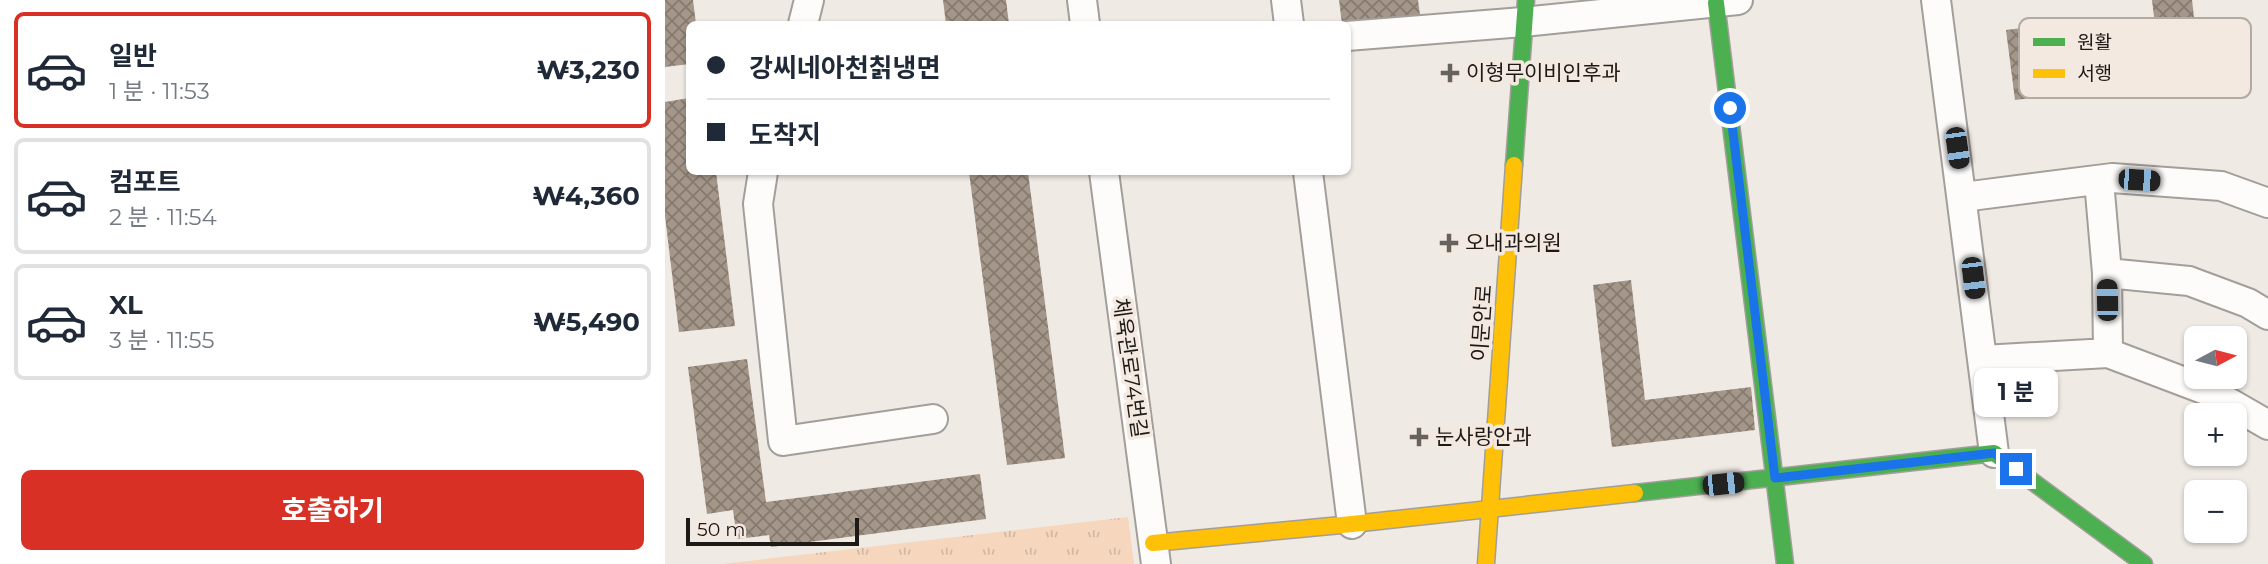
<!DOCTYPE html>
<html lang="ko">
<head>
<meta charset="utf-8">
<style>
	:root { --surface:#fff; --page:#f6f6f7; --text:#1f2937; --muted:#747a83; --line:#e0e1e3; --accent:#d93025 }
	body { margin:0; font-family:Montserrat,"Noto Sans KR",sans-serif; background:var(--page); color:var(--text); height:100vh; display:flex; flex-direction:column; font-size:26px; white-space:nowrap }
	* { box-sizing:border-box; margin:0 }
	p { font-size:23px; color:var(--muted) }
	.icon { flex:none; width:38px; height:38px; fill:none; stroke:currentColor; stroke-width:2; stroke-linecap:round; stroke-linejoin:round }
	.map { position:relative; flex:1; overflow:hidden }
	.panel { display:flex; flex-direction:column; background:var(--surface); width:665px }
	.panel>* { flex:none }
	.hud { position:absolute; left:21px; top:21px; width:665px; height:154px; border-radius:10px; box-shadow:0 2px 5px #0004; display:grid; align-content:center; height:154px; padding:0 21px; background:var(--surface) }
	.needle { width:46px; rotate:83deg }
	.buttons { position:absolute; left:1519px; top:326px; display:grid; gap:14px }
	.buttons a { display:grid; place-items:center; width:63px; height:63px; border-radius:10px; background:var(--surface); box-shadow:0 2px 5px #0004; font-size:35px }
	.scale { position:absolute; left:21px; bottom:18px; width:173px; box-sizing:border-box; padding-left:7px; border:4px solid #1c1916; border-top:0; font-size:19px; line-height:24px; white-space:nowrap; color:#1c1916; -webkit-text-stroke:5px #f4e9e0; paint-order:stroke }
	.end { position:absolute; width:32px; height:32px; margin:-16px; border:9px solid #1a73e8; background:#fff; box-shadow:0 0 0 4px #fff }
	.from { border-radius:50% }
	.bubble { position:absolute; height:49px; border-radius:10px; background:var(--surface); box-shadow:0 2px 5px #0004; font-size:23px; font-weight:700; line-height:49px; text-align:center }
	.car { position:absolute; width:21px; height:42px; margin:-21px -10px; border-radius:9px; box-shadow:0 0 5px 2px #0007; background:linear-gradient(#222 24%,#8ab4d8 0 40%,#222 0 76%,#8ab4d8 0 86%,#222 0) }
	.hud b { display:flex; align-items:center; gap:24px; height:66px; font-size:26px }
	.hud b+b { border-top:2px solid var(--line) }
	.hud i { width:18px; height:18px; background:var(--text) }
	ul { padding:12px 0 0; list-style:none }
	li { display:flex; align-items:center; gap:21px; height:116px; margin:0 14px 10px; padding:0 7px; border:4px solid var(--line); border-radius:10px }
	li div { flex:1 }
	li b { display:block; font-size:26px }
	li em { font-style:normal; font-weight:700 }
	li.current { border-color:var(--accent) }
	li>.icon { width:63px; height:63px; stroke-width:1.5 }
	.button { display:flex; gap:14px; margin-top:auto; padding:14px 21px }
	.button a { flex:1; height:80px; border-radius:10px; background:var(--accent); color:#fff; font-size:28px; font-weight:700; line-height:80px; text-align:center }
	main { display:flex; flex:1; min-height:0 }
	.map>svg:first-child { display:block }
	.park { fill:url(#park-tufts) }
	.building { fill:url(#building-cross-hatch) }
	.lines { fill:none; stroke-linecap:round; stroke-linejoin:round }
	.street-casing { stroke:#a29e9a; stroke-width:32 }
	.fast-casing { stroke:#a29e9a; stroke-width:19 }
	.slow-casing { stroke:#a29e9a; stroke-width:19 }
	.street { stroke:#fdfcfb; stroke-width:28 }
	.fast { stroke:#4caf50; stroke-width:16 }
	.slow { stroke:#ffc107; stroke-width:16 }
	.route { stroke:#1a73e8; stroke-width:9 }
	.poi-dot { fill:#66625e; stroke:#f4e9e0; stroke-width:2.5 }
	.labels { text-anchor:middle; stroke-width:7; stroke-linejoin:round; paint-order:stroke }
	.poi-label { font-size:21px; fill:#1c1916; stroke:#f4e9e0; text-anchor:start }
	.street-label { font-size:21px; fill:#1c1916; stroke:#f4e9e0 }
	.key { fill:#f4e9e0; stroke:#b3aba3; stroke-width:2 }
	.key-label { font-size:19px; fill:#1c1916 }
</style>
</head>
<body>
<main>
<section class="panel">
<ul>
<li class="current"><svg class="icon" aria-label="car" viewBox="0 0 24 24"><path d="M5 17H2v-5l4-1 3-4h7l3 4 3 1v5h-3M9 17h6M6 11h13"/><circle cx="7" cy="17" r="2"/><circle cx="17" cy="17" r="2"/></svg><div><b>일반</b><p>1 분 · 11:53</p></div><em>₩3,230</em></li>
<li><svg class="icon" aria-label="car" viewBox="0 0 24 24"><path d="M5 17H2v-5l4-1 3-4h7l3 4 3 1v5h-3M9 17h6M6 11h13"/><circle cx="7" cy="17" r="2"/><circle cx="17" cy="17" r="2"/></svg><div><b>컴포트</b><p>2 분 · 11:54</p></div><em>₩4,360</em></li>
<li><svg class="icon" aria-label="car" viewBox="0 0 24 24"><path d="M5 17H2v-5l4-1 3-4h7l3 4 3 1v5h-3M9 17h6M6 11h13"/><circle cx="7" cy="17" r="2"/><circle cx="17" cy="17" r="2"/></svg><div><b>XL</b><p>3 분 · 11:55</p></div><em>₩5,490</em></li>
</ul>
<div class="button"><a>호출하기</a></div>
</section>
<div class="map">
<svg width="1603" height="564" viewBox="0 0 1603 564">
	<defs>
		<pattern id="park-tufts" width="24" height="20" patternUnits="userSpaceOnUse" patternTransform="scale(1.75)"><rect width="24" height="20" fill="#f6d7be"/><path d="M3 7l-1-3M5 7V3M7 7l1-3M15 17l-1-3M17 17v-4M19 17l1-3" fill="none" stroke="#d2b8a3"/></pattern>
		<pattern id="building-cross-hatch" width="8" height="8" patternUnits="userSpaceOnUse" patternTransform="scale(1.75)"><rect width="8" height="8" fill="#a49689"/><path d="M0 0l8 8M0 8l8-8" fill="none" stroke="#857a6f"/></pattern>
	</defs>
	<rect width="100%" height="100%" fill="#f0eae4"/>
	<path class="park" d="M463 517 469 564H57Z"/>
	<path class="building" d="M0 0H28L31 24H24V64L0 67Z
		M278 0H341L344 24H281Z
		M674 0H753L755 15 677 24Z
		M1487 0H1527L1534 61 1495 66Z
		M1381 25 1390 95 1350 100 1341 30Z
		M24 98V172H51L70 326 14 332 0 216V102Z
		M304 172H363L400 458 342 465Z
		M966 280 980 400 1086 387 1090 430 947 447 928 285Z
		M82 359 101 502 315 474 321 519 106 547 104 535 72 539 68 510 42 514 23 367Z"/>
	<g class="lines">
		<defs>
			<path id="street" d="M417 0 420 24
				M621 0 624 24
				M1271 0 1329 453
				M138 24 144 0
				M682 36 858 22 1073 0
				M98 172 93 204 118 441 268 419
				M439 172 491 564
				M643 172 687 524
				M1434 181 1442 273
				M1298 197 1447 178 1556 186 1603 203
				M1443 353 1442 273 1524 281 1583 303 1603 315
				M1318 360 1443 353 1546 392 1603 425"/>
			<path id="fast" d="M1051 3 1120 564
				M849 165 861 0
				M970 493 1329 453 1479 564"/>
			<path id="slow" d="M488 543 687 524 970 493
				M821 564 849 165"/>
		</defs>
		<use href="#street" class="street-casing"/>
		<use href="#fast" class="fast-casing"/>
		<use href="#slow" class="slow-casing"/>
		<use href="#street" class="street"/>
		<use href="#fast" class="fast"/>
		<use href="#slow" class="slow"/>
	</g>
	<g class="lines">
		<path class="route" d="M1065 108 1110 478 1329 453 1351 469"/>
	</g>
	<g class="poi-dot">
		<path d="M781.5 62.5h7v7h7v7h-7v7h-7v-7h-7v-7h7z"/>
		<path d="M780.5 232.5h7v7h7v7h-7v7h-7v-7h-7v-7h7z"/>
		<path d="M750.5 426.5h7v7h7v7h-7v7h-7v-7h-7v-7h7z"/>
	</g>
	<g class="labels">
		<g class="poi-label">
			<text x="801" y="80">이형무이비인후과</text>
			<text x="800" y="250">오내과의원</text>
			<text x="770" y="444">눈사랑안과</text>
		</g>
		<g class="street-label">
			<text transform="translate(817 323) rotate(-86)" y="7">이문안로</text>
			<text transform="translate(465 368) rotate(82)" y="7">체육관로74번길</text>
		</g>
	</g>
	<rect x="1354" y="18" width="232" height="80" rx="10" class="key"/>
	<rect x="1368" y="38" width="32" height="8" fill="#4caf50"/>
	<rect x="1368" y="69" width="32" height="9" fill="#ffc107"/>
	<g class="key-label">
		<text x="1412" y="49">원활</text>
		<text x="1412" y="80">서행</text>
	</g>
</svg>
<div class="buttons">
<a><svg class="needle" viewBox="-14 -14 28 28"><path d="M0-13l5 13h-10z" fill="#e53935"/><path d="M0 13l5-13h-10z" fill="#747a83"/></svg></a>
<a>+</a>
<a>−</a>
</div>
<div class="scale">50 m</div>
<i class="end from" style="left:1065px;top:108px"></i>
<i class="end" style="left:1351px;top:469px"></i>
<div class="bubble" style="left:1309px;top:368px;width:84px">1 분</div>
<i class="car" style="left:1292px;top:148px;rotate:172deg"></i>
<i class="car" style="left:1474px;top:180px;rotate:94deg"></i>
<i class="car" style="left:1308px;top:278px;rotate:173deg"></i>
<i class="car" style="left:1442px;top:300px;rotate:359deg"></i>
<i class="car" style="left:1058px;top:484px;rotate:84deg"></i>
<div class="hud">
<b><i class="from"></i>강씨네아천칡냉면</b>
<b><i></i>도착지</b>
</div>
</div>
</main>
</body>
</html>
